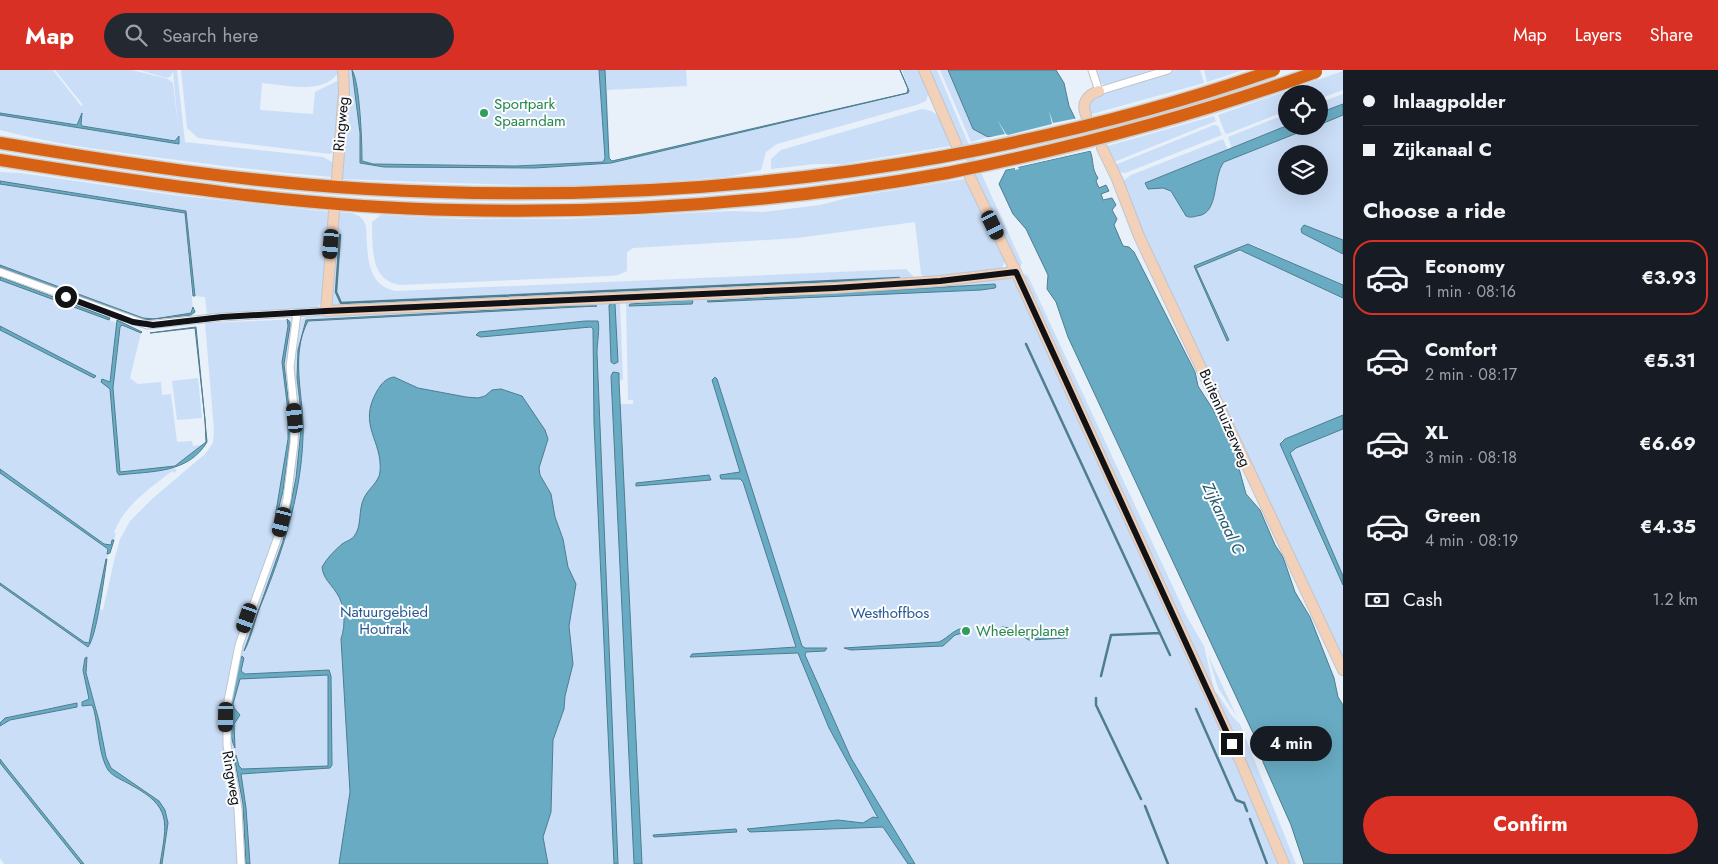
<!DOCTYPE html>
<html lang="en">
<head>
<meta charset="utf-8">
<style>
	:root { --surface:#171b24; --page:#242831; --text:#f1f3f6; --muted:#9ea1a6; --line:#363941; --accent:#d93025 }
	body { margin:0; font-family:Jost,sans-serif; background:var(--page); color:var(--text); height:100vh; display:flex; flex-direction:column; font-size:19px; white-space:nowrap }
	* { box-sizing:border-box; margin:0 }
	p { font-size:16px; color:var(--muted) }
	.icon { flex:none; width:28px; height:28px; fill:none; stroke:currentColor; stroke-width:2; stroke-linecap:round; stroke-linejoin:round }
	.map { position:relative; flex:1; overflow:hidden }
	.side { display:flex; flex-direction:column; background:var(--surface); width:375px }
	.side>* { flex:none }
	.hud { display:grid; align-content:center; height:110px; padding:0 20px; background:var(--surface) }
	.controls { position:absolute; left:1278px; top:15px; display:grid; gap:10px }
	.controls a { display:grid; place-items:center; width:50px; height:50px; border-radius:50%; background:var(--surface); box-shadow:0 5px 20px #0002; font-size:25px }
	.end { position:absolute; width:22px; height:22px; margin:-11px; border:6px solid #101215; background:#fff; box-shadow:0 0 0 2px #fff }
	.from { border-radius:50% }
	.bubble { position:absolute; height:35px; border-radius:18px; background:var(--surface); box-shadow:0 5px 20px #0002; font-size:16px; font-weight:700; line-height:35px; text-align:center }
	.car { position:absolute; width:15px; height:30px; margin:-15px -8px; border-radius:6px; box-shadow:0 0 4px 1px #0007; background:linear-gradient(#222 24%,#8ab4d8 0 40%,#222 0 76%,#8ab4d8 0 86%,#222 0) }
	.hud b { display:flex; align-items:center; gap:18px; height:48px; font-size:19px }
	.hud b+b { border-top:1px solid var(--line) }
	.hud i { width:12px; height:12px; background:var(--text) }
	ul { padding:0; list-style:none }
	li { display:flex; align-items:center; gap:15px; height:75px; margin:0 10px 8px; padding:0 10px; border:2px solid transparent; border-radius:20px }
	li div { flex:1 }
	li b { display:block; font-size:19px }
	li em { font-style:normal; font-weight:700 }
	li.current { border-color:var(--accent) }
	li>.icon { width:45px; height:45px; stroke-width:1.5 }
	h2 { padding:0 20px; font-size:22px; line-height:60px }
	.pay { display:flex; align-items:center; gap:12px; height:55px; padding:0 20px; font-size:19px }
	.pay p { margin-inline-start:auto }
	.action { display:flex; gap:10px; margin-top:auto; padding:10px 20px }
	.action a { flex:1; height:58px; border-radius:30px; background:var(--accent); color:#fff; font-size:20px; font-weight:700; line-height:58px; text-align:center }
	header { display:flex; align-items:center; gap:30px; box-sizing:border-box; height:70px; padding:0 25px; background:var(--accent); color:#fff }
	header strong { font-size:24px }
	nav { display:flex; gap:28px; margin-inline-start:auto; font-size:18px }
	.search { width:350px; height:45px; background:var(--page); display:flex; align-items:center; gap:12px; box-sizing:border-box; padding:0 18px; border-radius:28px; color:var(--muted); font-size:19px }
	main { display:flex; flex:1; min-height:0 }
	.map>svg:first-child { display:block }
	.green { fill:#cbdef7; fill-rule:evenodd }
	.water { fill:#68abc3; stroke:#4e7d8f }
	.pier { fill:#e8f0f9 }
	.lines { fill:none; stroke-linecap:round; stroke-linejoin:round }
	.stream { stroke:#4e7d8f; stroke-width:2.5 }
	.street-casing { stroke:#bec5cf; stroke-width:9 }
	.secondary-casing { stroke:#bec5cf; stroke-width:12 }
	.highway-casing { stroke:#cfd0d0; stroke-width:15 }
	.street { stroke:#fff; stroke-width:7 }
	.secondary { stroke:#f3d0b8; stroke-width:10 }
	.highway { stroke:#d76213; stroke-width:12 }
	.highway-bridge-casing { stroke:#cfd0d0; stroke-width:15; stroke-linecap:butt }
	.highway-bridge { stroke:#d76213; stroke-width:12 }
	.route { stroke:#101215; stroke-width:6 }
	.leisure-dot { fill:#2e9e5b; stroke:#fbfcfe; stroke-width:2 }
	.labels { text-anchor:middle; stroke-width:4; stroke-linejoin:round; paint-order:stroke }
	.leisure-label { font-size:15px; fill:#27864d; stroke:#fbfcfe; text-anchor:start }
	.street-label { font-size:15px; fill:#101215; stroke:#fbfcfe }
	.park-label { font-size:15px; fill:#295790; stroke:#fbfcfe }
	.water-label { font-size:16px; font-style:italic; fill:#245a6c; stroke:#fbfcfe }
</style>
</head>
<body>
<header>
<strong>Map</strong>
<div class="search"><svg class="icon" aria-label="search" viewBox="0 0 24 24"><circle cx="10" cy="10" r="6"/><path d="M15 15l6 6"/></svg>Search here</div>
<nav><a>Map</a><a>Layers</a><a>Share</a></nav>
</header>
<main>
<div class="map">
<svg width="1343" height="794" viewBox="0 0 1343 794">
	<rect width="100%" height="100%" fill="#e8f0f9"/>
	<path class="green" d="M0 0H53L81 36 83 35 55 0H132L168 9 173 13 178 56 173 2 170 7 166 8 140 0H177L185 72 323 87 332 92 334 106 330 104 332 107C270 102 208 94 146 86 97 79 48 73 0 60V45L179 74V66L175 71 82 56 81 54 82 43 77 55 0 43Z
		M181 0H340C326 26 286 15 262 13L260 40 313 44 315 22 337 11 341 14 335 81 330 84 198 68 187 58Z
		M346 0H686L687 16 607 20 610 90 617 92 905 24 909 22 902 0H919L928 25 926 31 916 35 777 74 766 82 761 100 727 107 618 115 545 116 339 109Z
		M927 0H937L982 105 1022 193 1020 197 1018 196 974 107Z
		M940 0H948L973 59 988 67 971 72Z
		M1094 0H1162L1106 15 1098 12Z
		M1174 0H1200L1204 13 1088 45 1089 34 1099 23Z
		M1204 0H1243L1207 12Z
		M1343 1V20L1319 29V24H1286V41L1227 64 1225 63 1218 45Z
		M1343 24V34L1319 43V33Z
		M922 39C943 41 945 58 950 76L843 94H815L771 99V89L781 80Z
		M1286 44V56L1232 79 1228 67Z
		M1343 45V215L1251 174 1206 191 1243 181 1343 228V345L1281 371 1321 468 1343 515V595L1148 178 1123 111 1131 105 1223 69 1228 80 1146 113 1148 119C1175 114 1177 128 1189 148 1226 143 1207 113 1224 92ZM1286 84H1319V116H1286Z
		M1214 46 1216 51 1114 92 1104 77Z
		M1214 55 1218 56 1222 65 1125 103 1118 102 1115 95Z
		M0 102 20 103 173 125 331 142 323 231 316 239 207 244 205 227 195 226 186 141 0 111Z
		M964 109 968 112 1005 191 1001 200 977 204 924 207 921 204 915 152 797 168 633 178 627 182V201L618 205 608 206 400 215C369 210 373 177 372 152L381 145 460 149H566L731 141 763 142 820 135 851 127Z
		M0 114 185 143 193 242 154 249 143 248 0 195Z
		M336 142C349 143 361 141 366 156 368 180 364 215 396 221L906 199 915 208 333 237 331 234Z
		M1025 204 1028 206 1187 547 1204 576 1214 619H1212L1023 206Z
		M1006 206 1014 210 1282 794H162L167 759V746L159 731 111 698 106 687 99 651 86 603 87 588H85L83 600 89 629 82 632 83 636 92 635 94 640C98 659 98 688 111 703 116 709 127 712 134 717 173 741 167 752 160 794H84L0 689V656L3 652 41 643 77 637H52L5 648 0 653V515L88 577 92 566 98 539 103 540 115 487 120 469 130 451 152 429 205 384 213 373 214 360 205 253 302 249 310 245 620 233 623 310 619 311 620 334H633V330H628L626 232Z
		M0 210 115 252 117 256 110 312 103 309 110 319 117 402 174 398 177 400 174 403 172 401C149 419 125 435 114 462L116 463 114 470H112L111 475 104 474 0 399V260L94 308 0 256Z
		M122 255 141 263 130 308 138 314 161 312 162 325 171 324 177 372 192 371 193 376 203 375 175 396 120 402 113 318 120 257Z
		M198 308 202 348 177 350 172 311Z
		M1343 359V506L1290 383 1296 378Z
		M0 403 108 479 107 484 110 483 106 489 89 573 84 572 0 513Z
		M1208 585 1237 647 1218 618Z
		M1217 623 1232 646 1240 654 1296 794H1289L1214 624Z
		M0 693 73 784 81 794H4L0 788Z"/>
	<path class="water" d="M352 0C360 13 362 72 362 91L373 94 516 96 603 92 605 88 599 0H605L609 88 612 91 907 23 908 19 900 0 909 21 908 23 611 93 535 98 384 97 360 93V63Z
		M948 0H1056L1064 13 1069 36 1083 65 988 67 973 59Z
		M1343 34V45L1319 55V43Z
		M0 43 77 55 82 43 81 54 82 56 175 71 179 66V74L0 45Z
		M1286 56H1315L1224 92C1212 106 1220 144 1197 146 1193 147 1190 148 1186 146L1171 121 1163 118 1148 119 1145 113Z
		M1090 81C1094 89 1091 98 1098 108L1096 111 1099 118 1106 115 1109 121 1101 124 1103 130 1112 128 1116 135 1112 140 1117 149 1114 155 1123 176 1129 177 1134 182 1195 302 1198 316 1214 341 1235 384 1246 424 1260 440 1275 475 1283 487 1295 522 1310 547 1334 608 1338 627 1343 635V794H1304L1291 755 1263 692 1261 680 1068 267 1056 232 1047 219 1048 205 1026 159 1013 144 999 114 1006 100Z
		M0 111 186 141 195 226H193L185 143 0 114Z
		M1304 155 1343 170V184L1302 163 1301 159Z
		M1248 174 1343 215V228L1240 180 1196 198 1229 270 1227 271 1194 196Z
		M0 195 143 248 154 249 191 243 193 237 195 242 191 245 144 250 0 197Z
		M0 207 110 248 109 250 0 210Z
		M995 214 996 217 995 218 981 220 708 232 707 231Z
		M691 230 693 231 692 234 629 236 630 234Z
		M613 233 615 234 618 292 614 294 611 292 609 235Z
		M571 236H597L308 251C289 287 305 329 303 367 301 428 281 486 258 542 254 554 250 571 244 581L283 471 296 408 302 350 297 308 298 280 306 250Z
		M287 249 290 252V256L284 294 290 345V369L283 421 273 460 288 369V341L282 292 288 256Z
		M117 250 142 262 141 263 122 255 120 257 113 318 120 402 175 396 206 372 205 349 195 258 150 263 196 257 207 372C188 404 151 401 119 405L117 402 110 319 101 312 102 309 110 312Z
		M585 251H598C600 258 597 273 597 283L618 794H614L594 353 593 259 591 257 481 267 476 265 479 262Z
		M0 256 96 306 94 308 0 260Z
		M613 302 619 303V310L642 794H634L611 306Z
		M394 307 418 318 466 327 478 328 485 326 492 320 501 319 522 326 545 360 548 369 539 398 540 405 551 424 555 447 563 469 568 497 576 514 569 556 573 594 565 626 564 639 553 670 551 742 543 767 548 794H339L350 722 341 569C346 555 345 534 336 522 330 513 323 508 322 497 327 488 334 481 342 474 346 471 352 470 355 465 362 455 358 440 364 428 368 419 379 412 380 402 383 370 357 356 377 321 381 314 386 308 394 307Z
		M715 307 717 309 802 576 805 578H827L825 581 806 582 805 585 851 688 915 794H908L883 757 750 762 747 759 838 750 863 753 873 747 878 748 829 658 798 583 690 587 692 584 796 577 743 412 740 409H721L720 406V405L740 402 712 310Z
		M1343 345V359L1296 378 1290 383 1343 506V515L1280 374 1285 369Z
		M0 399 104 474 111 475 112 470H114L110 483 107 484 108 479 0 403Z
		M709 405 711 410 636 416V413Z
		M106 489H107C104 507 97 566 88 577L0 515V513L84 572 89 573Z
		M1002 557 1011 558 1028 567 1064 566 1067 568 1029 570 1012 560 999 559Z
		M963 558H970V561L955 565 943 576 851 580 844 578 939 572C948 568 953 560 963 558Z
		M242 586 244 588 241 601 245 604 329 600 331 606 332 695 330 698 241 704 246 738 250 794H246L243 734 234 686 236 685 239 696 242 699 328 696V605L240 609 233 634 234 638 240 645 234 654 235 678C224 656 233 608 242 586Z
		M87 587 86 603 99 651 106 687 111 698 159 731 165 740 168 753 162 794H160C167 752 172 737 131 715 123 710 113 707 108 700 99 686 98 657 94 640L92 635 82 636V632L89 629 83 600 85 588Z
		M77 633V637L10 650 0 656V653L5 648Z
		M0 689 7 698 84 794H81L0 693Z
		M736 759 737 762 654 767 653 765Z"/>
	<path class="pier" d="M1049 41 1053 53 1078 48 1093 80 1018 97 1019 99 1015 100V98L1003 100 994 70 985 68 1005 64 997 49H995H997L1006 64 1008 65 1052 54Z"/>
	<g class="lines">
		<path class="stream" d="M340 165 336 222 341 233 899 208
			M1026 274 1170 585
			M1101 606 1111 565 1160 563
			M1096 628V635L1141 729
			M1196 639 1236 730 1244 733 1247 741
			M1145 736 1168 794
			M1250 749 1267 794"/>
		<defs>
			<path id="street" d="M1092 0 1099 21 1168 0
				M0 202 147 255 222 247 326 241
				M241 794 238 739 227 675V636L239 575 279 464 287 429 294 373 295 348 290 297 297 243"/>
			<path id="secondary" d="M924 0 956 74
				M1086 45C1081 33 1087 25 1099 21
				M1102 78 1117 109 1139 166 1343 600
				M970 107 1016 202 1240 690 1284 794
				M337 108 344 21 343 0
				M334 142 326 241 835 218 940 211 1016 202"/>
			<path id="highway" d="M0 73C122 93 245 112 368 119 562 130 750 121 941 87
				M0 90C151 114 304 137 456 140 621 144 785 132 947 103"/>
		</defs>
		<use href="#street" class="street-casing"/>
		<use href="#secondary" class="secondary-casing"/>
		<use href="#highway" class="highway-casing"/>
		<use href="#street" class="street"/>
		<use href="#secondary" class="secondary"/>
		<use href="#highway" class="highway"/>
		<defs>
			<path id="highway-bridge" d="M941 87C1054 66 1166 38 1274 0
				M947 103C1072 78 1196 45 1316 2"/>
		</defs>
		<use href="#highway-bridge" class="highway-bridge-casing"/>
		<use href="#highway-bridge" class="highway-bridge"/>
	</g>
	<g class="lines">
		<path class="route" d="M66 227 133 252 153 255 222 247 326 241 835 218 940 211 1016 202 1232 674"/>
	</g>
	<g class="leisure-dot">
		<circle cx="484" cy="43" r="5"/>
		<circle cx="966" cy="561" r="5"/>
	</g>
	<g class="labels">
		<g class="leisure-label">
			<text x="494" y="39">Sportpark<tspan x="494" dy="17">Spaarndam</tspan></text>
			<text x="976" y="566">Wheelerplanet</text>
		</g>
		<g class="street-label">
			<text transform="translate(341 54) rotate(-85)" y="5">Ringweg</text>
			<text transform="translate(1225 348) rotate(66)" y="5">Buitenhuizerweg</text>
			<text transform="translate(232 708) rotate(80)" y="5">Ringweg</text>
		</g>
		<g class="park-label">
			<text x="384" y="547">Natuurgebied<tspan x="384" dy="17">Houtrak</tspan></text>
			<text x="890" y="548">Westhoffbos</text>
		</g>
		<g class="water-label">
			<text transform="translate(1224 448) rotate(65)" y="6">Zijkanaal C</text>
		</g>
	</g>
</svg>
<div class="controls">
<a><svg class="icon" aria-label="locate" viewBox="0 0 24 24"><circle cx="12" cy="12" r="6"/><path d="M12 2v4M12 18v4M2 12h4M18 12h4"/></svg></a>
<a><svg class="icon" aria-label="layers" viewBox="0 0 24 24"><path d="M12 4l9 5-9 5-9-5zM3 14l9 5 9-5"/></svg></a>
</div>
<i class="end from" style="left:66px;top:227px"></i>
<i class="end" style="left:1232px;top:674px"></i>
<div class="bubble" style="left:1250px;top:656px;width:82px">4 min</div>
<i class="car" style="left:993px;top:155px;rotate:154deg"></i>
<i class="car" style="left:331px;top:174px;rotate:185deg"></i>
<i class="car" style="left:295px;top:348px;rotate:354deg"></i>
<i class="car" style="left:282px;top:452px;rotate:194deg"></i>
<i class="car" style="left:247px;top:548px;rotate:199deg"></i>
<i class="car" style="left:226px;top:647px;rotate:181deg"></i>
</div>
<section class="side">
<div class="hud">
<b><i class="from"></i>Inlaagpolder</b>
<b><i></i>Zijkanaal C</b>
</div>
<h2>Choose a ride</h2>
<ul>
<li class="current"><svg class="icon" aria-label="car" viewBox="0 0 24 24"><path d="M5 17H2v-5l4-1 3-4h7l3 4 3 1v5h-3M9 17h6M6 11h13"/><circle cx="7" cy="17" r="2"/><circle cx="17" cy="17" r="2"/></svg><div><b>Economy</b><p>1 min · 08:16</p></div><em>€3.93</em></li>
<li><svg class="icon" aria-label="car" viewBox="0 0 24 24"><path d="M5 17H2v-5l4-1 3-4h7l3 4 3 1v5h-3M9 17h6M6 11h13"/><circle cx="7" cy="17" r="2"/><circle cx="17" cy="17" r="2"/></svg><div><b>Comfort</b><p>2 min · 08:17</p></div><em>€5.31</em></li>
<li><svg class="icon" aria-label="car" viewBox="0 0 24 24"><path d="M5 17H2v-5l4-1 3-4h7l3 4 3 1v5h-3M9 17h6M6 11h13"/><circle cx="7" cy="17" r="2"/><circle cx="17" cy="17" r="2"/></svg><div><b>XL</b><p>3 min · 08:18</p></div><em>€6.69</em></li>
<li><svg class="icon" aria-label="car" viewBox="0 0 24 24"><path d="M5 17H2v-5l4-1 3-4h7l3 4 3 1v5h-3M9 17h6M6 11h13"/><circle cx="7" cy="17" r="2"/><circle cx="17" cy="17" r="2"/></svg><div><b>Green</b><p>4 min · 08:19</p></div><em>€4.35</em></li>
</ul>
<div class="pay"><svg class="icon" aria-label="cash" viewBox="0 0 24 24"><path d="M3 7h18v10H3z"/><circle cx="12" cy="12" r="2"/></svg>Cash<p>1.2 km</p></div>
<div class="action"><a>Confirm</a></div>
</section>
</main>
</body>
</html>
